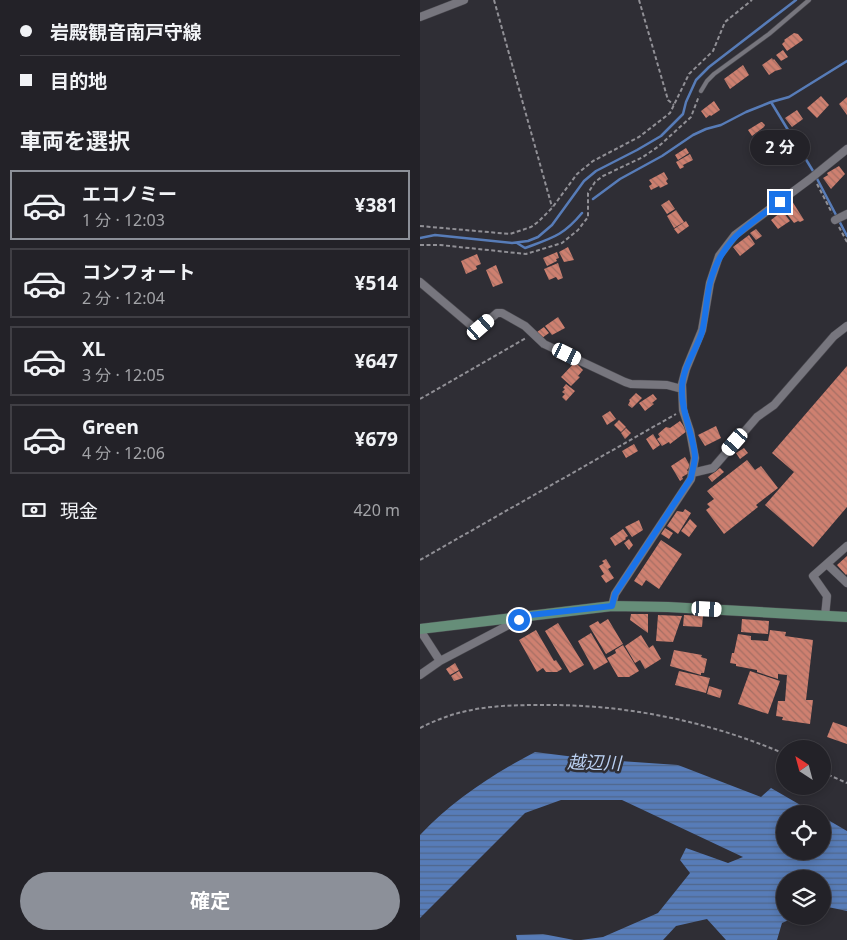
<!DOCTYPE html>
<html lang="ja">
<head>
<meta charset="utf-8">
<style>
	:root { --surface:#232228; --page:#2b2a30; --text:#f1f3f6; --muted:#a3a4a8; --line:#403f45; --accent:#8c9099 }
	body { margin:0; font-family:"Noto Sans","Noto Sans JP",sans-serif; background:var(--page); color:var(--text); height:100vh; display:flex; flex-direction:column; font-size:19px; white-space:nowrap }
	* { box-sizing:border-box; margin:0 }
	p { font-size:16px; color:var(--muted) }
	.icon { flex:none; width:28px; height:28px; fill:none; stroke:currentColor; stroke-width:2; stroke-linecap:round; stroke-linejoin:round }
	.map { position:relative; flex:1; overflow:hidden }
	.drawer { display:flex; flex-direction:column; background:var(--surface); width:420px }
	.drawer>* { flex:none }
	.banner { display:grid; align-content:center; height:110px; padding:0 20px; background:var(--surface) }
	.needle { width:32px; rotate:324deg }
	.buttons { position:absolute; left:356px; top:740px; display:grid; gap:10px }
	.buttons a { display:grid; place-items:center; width:55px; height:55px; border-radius:50%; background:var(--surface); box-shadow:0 2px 8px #0003,0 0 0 1px var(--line); font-size:25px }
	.end { position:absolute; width:22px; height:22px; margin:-11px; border:6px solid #1a73e8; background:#fff; box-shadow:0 0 0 2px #fff }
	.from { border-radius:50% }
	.bubble { position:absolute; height:35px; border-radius:18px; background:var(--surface); box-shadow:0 2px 8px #0003,0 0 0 1px var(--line); font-size:16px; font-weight:700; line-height:35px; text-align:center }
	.car { position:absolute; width:15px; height:30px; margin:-15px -8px; border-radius:6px; box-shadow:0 0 4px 1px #0007; background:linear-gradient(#fff 24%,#345 0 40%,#fff 0 76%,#345 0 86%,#fff 0) }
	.banner b { display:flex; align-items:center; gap:18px; height:48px; font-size:19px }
	.banner b+b { border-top:1px solid var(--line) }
	.banner i { width:12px; height:12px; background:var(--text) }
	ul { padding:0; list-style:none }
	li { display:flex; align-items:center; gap:15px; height:70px; margin:0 10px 8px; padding:0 10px; border:2px solid var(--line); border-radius:0px }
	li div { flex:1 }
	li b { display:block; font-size:19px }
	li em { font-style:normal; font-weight:700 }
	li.active { border-color:var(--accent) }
	li>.icon { width:45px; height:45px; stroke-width:1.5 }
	h2 { padding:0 20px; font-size:22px; line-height:60px }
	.pay { display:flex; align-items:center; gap:12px; height:55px; padding:0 20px; font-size:19px }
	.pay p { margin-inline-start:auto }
	.action { display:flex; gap:10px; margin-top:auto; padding:10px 20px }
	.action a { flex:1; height:58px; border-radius:30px; background:var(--accent); color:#fff; font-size:20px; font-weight:700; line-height:58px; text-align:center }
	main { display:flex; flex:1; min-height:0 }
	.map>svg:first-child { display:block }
	.water { fill:url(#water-rules) }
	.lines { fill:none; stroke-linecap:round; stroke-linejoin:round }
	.stream { stroke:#577cb8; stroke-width:2.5 }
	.building { fill:url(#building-back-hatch) }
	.service-casing { stroke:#4a494f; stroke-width:5 }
	.minor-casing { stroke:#4a494f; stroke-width:9 }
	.secondary-casing { stroke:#4a494f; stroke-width:11 }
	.path { stroke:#919096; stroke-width:2; stroke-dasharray:4 2.5; stroke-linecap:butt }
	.service { stroke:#77767e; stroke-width:4 }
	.minor { stroke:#77767e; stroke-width:8 }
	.secondary { stroke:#668e79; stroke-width:10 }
	.route { stroke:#1a73e8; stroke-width:6 }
	.labels { text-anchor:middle; stroke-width:5; stroke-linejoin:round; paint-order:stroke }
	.water-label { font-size:18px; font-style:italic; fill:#bad0f1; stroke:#2f2e35 }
</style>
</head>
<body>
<main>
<section class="drawer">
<div class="banner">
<b><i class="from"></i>岩殿観音南戸守線</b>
<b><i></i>目的地</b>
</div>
<h2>車両を選択</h2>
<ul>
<li class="active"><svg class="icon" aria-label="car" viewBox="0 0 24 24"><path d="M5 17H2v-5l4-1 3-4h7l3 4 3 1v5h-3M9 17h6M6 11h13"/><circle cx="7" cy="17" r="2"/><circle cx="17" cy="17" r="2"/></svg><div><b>エコノミー</b><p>1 分 · 12:03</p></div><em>¥381</em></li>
<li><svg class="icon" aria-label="car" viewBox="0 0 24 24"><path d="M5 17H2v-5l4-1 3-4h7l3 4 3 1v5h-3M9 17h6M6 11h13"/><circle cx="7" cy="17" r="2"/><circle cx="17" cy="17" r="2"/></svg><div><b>コンフォート</b><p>2 分 · 12:04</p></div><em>¥514</em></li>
<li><svg class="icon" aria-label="car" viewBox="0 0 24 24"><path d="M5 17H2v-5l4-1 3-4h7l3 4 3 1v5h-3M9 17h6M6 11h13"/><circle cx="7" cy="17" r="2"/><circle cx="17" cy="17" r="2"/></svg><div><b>XL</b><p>3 分 · 12:05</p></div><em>¥647</em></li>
<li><svg class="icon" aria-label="car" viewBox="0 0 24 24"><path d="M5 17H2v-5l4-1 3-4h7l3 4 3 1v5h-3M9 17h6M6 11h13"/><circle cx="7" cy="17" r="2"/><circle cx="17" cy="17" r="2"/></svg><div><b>Green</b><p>4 分 · 12:06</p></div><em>¥679</em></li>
</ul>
<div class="pay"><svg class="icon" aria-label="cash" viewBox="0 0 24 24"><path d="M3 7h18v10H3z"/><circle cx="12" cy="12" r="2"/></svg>現金<p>420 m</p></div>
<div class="action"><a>確定</a></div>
</section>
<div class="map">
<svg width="427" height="940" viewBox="0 0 427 940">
	<defs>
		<pattern id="water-rules" width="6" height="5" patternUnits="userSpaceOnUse" patternTransform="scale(1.25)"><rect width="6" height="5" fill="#577cb8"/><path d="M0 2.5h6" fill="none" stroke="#50668b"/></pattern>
		<pattern id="building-back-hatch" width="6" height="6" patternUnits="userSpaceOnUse" patternTransform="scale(1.25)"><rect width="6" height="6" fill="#ce8070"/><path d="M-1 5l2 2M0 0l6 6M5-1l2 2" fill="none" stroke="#a56f64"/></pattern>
	</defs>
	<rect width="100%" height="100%" fill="#2f2e35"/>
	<path class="water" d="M115 752 171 759 258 765 341 797 351 788 396 814H365V851H402L403 817 427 831V911L403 906 402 879H365V916H378L362 923 357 940H306L287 919 256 926 243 940H161L183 937 238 913 270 873 260 860 266 848 308 863 323 857 202 800H141L105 813 0 918V835C33 800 73 774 115 752Z
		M123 934 154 940H97L96 935Z"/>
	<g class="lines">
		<path class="stream" d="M351 102 393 171 427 236
			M173 199 200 179 242 156 273 135 286 129 301 125 326 112 351 102 369 97 427 61
			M0 238 15 235 92 243 108 241 118 237 132 225 164 181 176 171 217 150 241 136 263 114 266 102 276 80 289 67 376 0
			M97 243 105 248C132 238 143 236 162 213"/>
	</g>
	<path class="building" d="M374 33 378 34 383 40 367 51 362 44 365 41 364 40Z
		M363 50 368 57 361 61 356 55Z
		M352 58 353 60 354 59 362 69 355 71 349 75 342 65Z
		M323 65 329 75 310 89 304 79Z
		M401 96 409 105 397 118 387 108Z
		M427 97V115L419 104Z
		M294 101 300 110 291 116 290 115 286 118 281 111Z
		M377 110 383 119 372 127 365 118Z
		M341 122H342L345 125 344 127 332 136 328 130Z
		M349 131 354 138 355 137 357 142 342 154 335 144 345 137 344 134Z
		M364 135 378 154 370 160 358 143 359 142 358 140Z
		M266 148 269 153 258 160 255 155Z
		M270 154 273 160 263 165 264 167 260 169 256 162Z
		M419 166 425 174 411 189 403 178 408 175 407 173Z
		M244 172 248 179 246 181 248 184 240 188 239 186 231 190 229 186 232 184 229 180Z
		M249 200 255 209 247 214 241 205Z
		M372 201 384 220 380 222 378 221 374 223 363 209Z
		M256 210 264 222 254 228 247 216Z
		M360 213 361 215 364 213 370 221 358 229 351 220Z
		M266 221 269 226 258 234 254 229Z
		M336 229 342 236 336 240 330 233Z
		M329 235 335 244 320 256 313 247Z
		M148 247 154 260 144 262 139 252Z
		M137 252 139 258 136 259 137 261 127 266 123 258Z
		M57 254 61 264 56 266 57 269 46 274 41 261Z
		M138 263 143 278 138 280 136 277 129 280 124 269Z
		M76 265 83 283 73 287 66 270Z
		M138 317 145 328 132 335 125 326Z
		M124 327 129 333 122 338 117 332Z
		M155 362 163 370 158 376 160 377 151 386 141 377Z
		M427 366V507L393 547 345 505 374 472 352 453Z
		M146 384 155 391 146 401 142 397 145 394 142 392 145 389 143 388Z
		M216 393 222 398 212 408 208 405 210 401 209 400Z
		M233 394 237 399 232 403 234 404 225 411 219 403Z
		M190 411 196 419 187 425 182 416Z
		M199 420 206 427 201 432 194 425Z
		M260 421 267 431 250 444 249 442 242 446 237 439 240 437 238 434 246 427 250 428Z
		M296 426 301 438 285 446 278 435Z
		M206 428 211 433 205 439 201 433Z
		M233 434 240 445 233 450 226 439Z
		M214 444 218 451 206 458 202 451Z
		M324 448 328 453 320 459 316 453Z
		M265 457 269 464V468L267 470 269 473 262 477 263 479 260 481 251 466Z
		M327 460 335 470 341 466 358 488 336 505 338 507 304 534 286 510 290 507 287 504 294 499 287 491Z
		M300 468 304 472 292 482 288 477Z
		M265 509 271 513 258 534 247 526 257 511 263 512Z
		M270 519 277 526 269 537 261 531Z
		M219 520 223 530 212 537 205 527Z
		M245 528 253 533 249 539 241 534Z
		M203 529 208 536 205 538 206 539 195 546 190 538Z
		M209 539 213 545 209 550 204 543Z
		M241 540 262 554 239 589 226 580 222 586 214 581Z
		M427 556V574L426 575 417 565Z
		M186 559 191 567 188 569 194 578 186 583 181 576 184 574 179 566 184 563 182 561Z
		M211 614H228V633L210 620Z
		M238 615 262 616 253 642 236 641Z
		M264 615 283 616 282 627 263 626Z
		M188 619 203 644 186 654 169 626 178 621 180 624Z
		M322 619 349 621 348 634 321 632Z
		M138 623 164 665 150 673 125 631Z
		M116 630 134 661 136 660 142 669 137 672H126L123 668 117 672 99 640Z
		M350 630 366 632 365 636 393 640 386 700H393L390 724 362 720 363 717 356 716 358 701H365L367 675 358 674V679L337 672V670L316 666V664L310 663 312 653H314L318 634 331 636V640L348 641Z
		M171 633 188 662 174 670 158 641Z
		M221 635 229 648 233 645 241 659 225 669 220 660 215 663 205 646Z
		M203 645 219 671 209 677H198L187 658 196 653 195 650Z
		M254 650 282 655 281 657 287 659 284 673H281V675L250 666Z
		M35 663 39 670 30 675 26 669Z
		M39 671 43 678 34 681 31 676Z
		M259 671 290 678 286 693 255 685Z
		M330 671 360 681 348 714 318 704Z
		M289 686 302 690 300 698 287 694Z
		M413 722 427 727V744L407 737Z"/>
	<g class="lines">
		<defs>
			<path id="service" d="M281 91 287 81 294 74 349 34 389 0"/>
			<path id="minor" d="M0 17 44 0
				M415 220 427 214
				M0 282 53 327H61L77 313H82L105 326 124 344 205 382 211 384 247 385 262 389
				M272 473 293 468 337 417 354 405 414 336 427 326
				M407 564 427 583
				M192 606 195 594 271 479 275 458 270 431 263 410 262 384 266 369 282 330 290 283 299 256 315 235 390 179 427 149
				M405 616 407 596 393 576 427 546
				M0 630 20 661 0 675
				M20 661 102 618"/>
			<path id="secondary" d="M0 629 192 606 248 607 427 617"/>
		</defs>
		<use href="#service" class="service-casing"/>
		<use href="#minor" class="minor-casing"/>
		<use href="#secondary" class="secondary-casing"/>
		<path class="path" d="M74 0 132 207
			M219 0 248 100 254 105
			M397 184 412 213
			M0 226 90 234 111 227 118 222 132 208 157 174 173 161 219 137 250 113 269 74 293 51 305 22 332 0
			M419 227 427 242
			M0 245H20L106 254 142 243 158 230 168 217V193L175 182 183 176 223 157 239 146 271 117 279 96
			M0 399 106 338
			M0 560 256 414
			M0 728C41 707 76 705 121 705 205 704 288 721 365 754
			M402 772 427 783"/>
		<use href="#service" class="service"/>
		<use href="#minor" class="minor"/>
		<use href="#secondary" class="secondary"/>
	</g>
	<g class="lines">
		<path class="route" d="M99 620 110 615 192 606 195 594 271 478C272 471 275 463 275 456 273 433 261 412 262 389 262 368 276 351 282 332 286 316 286 299 290 283 301 240 327 226 360 202"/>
	</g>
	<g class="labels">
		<g class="water-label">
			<text transform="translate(174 763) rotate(1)" y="6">越辺川</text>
		</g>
	</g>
</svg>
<div class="buttons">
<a><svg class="needle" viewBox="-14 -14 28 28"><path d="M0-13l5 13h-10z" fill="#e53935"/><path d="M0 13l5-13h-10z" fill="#a3a4a8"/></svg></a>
<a><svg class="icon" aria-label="locate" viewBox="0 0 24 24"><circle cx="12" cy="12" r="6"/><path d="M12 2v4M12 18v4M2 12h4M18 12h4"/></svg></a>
<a><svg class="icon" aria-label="layers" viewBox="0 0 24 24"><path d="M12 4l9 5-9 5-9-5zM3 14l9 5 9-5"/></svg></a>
</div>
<i class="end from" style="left:99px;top:620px"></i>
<i class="end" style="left:360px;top:202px"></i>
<div class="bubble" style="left:330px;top:130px;width:60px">2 分</div>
<i class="car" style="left:61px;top:327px;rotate:49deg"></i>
<i class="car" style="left:147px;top:354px;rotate:116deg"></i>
<i class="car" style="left:315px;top:442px;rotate:221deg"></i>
<i class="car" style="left:287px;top:609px;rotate:93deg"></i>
</div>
</main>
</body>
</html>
